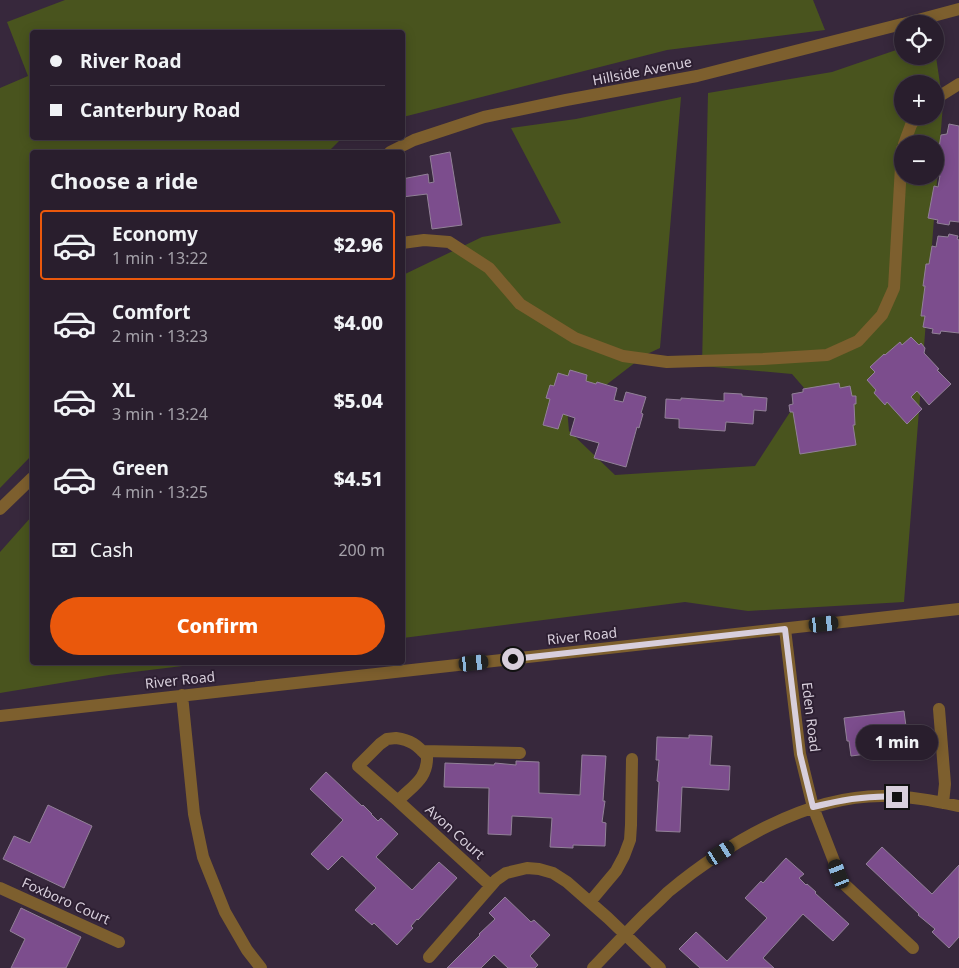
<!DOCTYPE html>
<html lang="en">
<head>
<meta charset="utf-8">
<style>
	:root { --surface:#291e2d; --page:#312735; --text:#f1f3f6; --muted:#a5a2aa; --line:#453c49; --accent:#ea580c }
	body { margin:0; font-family:"Noto Sans",sans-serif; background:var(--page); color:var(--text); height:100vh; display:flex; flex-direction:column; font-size:19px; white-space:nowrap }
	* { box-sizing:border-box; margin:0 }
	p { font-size:16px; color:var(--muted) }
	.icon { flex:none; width:28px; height:28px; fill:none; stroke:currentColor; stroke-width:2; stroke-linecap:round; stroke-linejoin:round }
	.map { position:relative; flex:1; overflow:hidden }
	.drawer { position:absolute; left:30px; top:150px; width:375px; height:515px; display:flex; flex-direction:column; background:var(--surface); border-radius:5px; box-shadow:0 2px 12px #0003,0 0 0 1px var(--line) }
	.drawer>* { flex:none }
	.hud { position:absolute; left:30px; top:30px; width:375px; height:110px; border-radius:5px; box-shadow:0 2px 12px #0003,0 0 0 1px var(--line); display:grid; align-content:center; height:110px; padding:0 20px; background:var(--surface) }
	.fabs { position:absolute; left:894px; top:15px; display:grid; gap:10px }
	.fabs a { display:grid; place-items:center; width:50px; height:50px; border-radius:50%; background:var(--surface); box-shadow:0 2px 12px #0003,0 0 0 1px var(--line); font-size:25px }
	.end { position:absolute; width:22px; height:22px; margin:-11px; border:6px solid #d8cfdc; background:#111; box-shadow:0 0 0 2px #111 }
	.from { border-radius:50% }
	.bubble { position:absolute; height:35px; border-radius:18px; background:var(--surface); box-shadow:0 2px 12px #0003,0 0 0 1px var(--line); font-size:16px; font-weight:800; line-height:35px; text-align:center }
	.car { position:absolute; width:15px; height:30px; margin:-15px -8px; border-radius:6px; box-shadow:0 0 4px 1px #0007; background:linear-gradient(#222 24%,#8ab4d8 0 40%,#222 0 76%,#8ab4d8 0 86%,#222 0) }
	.hud b { display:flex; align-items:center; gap:18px; height:48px; font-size:19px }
	.hud b+b { border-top:1px solid var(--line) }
	.hud i { width:12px; height:12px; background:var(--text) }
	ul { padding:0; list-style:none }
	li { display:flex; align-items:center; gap:15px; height:70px; margin:0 10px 8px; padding:0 10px; border:2px solid transparent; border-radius:5px }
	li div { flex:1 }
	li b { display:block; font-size:19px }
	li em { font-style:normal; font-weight:800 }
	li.on { border-color:var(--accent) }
	li>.icon { width:45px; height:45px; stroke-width:1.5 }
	h2 { padding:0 20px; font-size:22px; line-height:60px }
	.pay { display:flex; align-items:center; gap:12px; height:55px; padding:0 20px; font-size:19px }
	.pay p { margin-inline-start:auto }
	.primary-button { display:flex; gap:10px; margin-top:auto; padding:10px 20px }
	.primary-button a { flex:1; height:58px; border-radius:30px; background:var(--accent); color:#fff; font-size:20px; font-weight:800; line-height:58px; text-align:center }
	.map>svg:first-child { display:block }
	.green { fill:#49541e; fill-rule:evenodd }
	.building { fill:#7c4d8d; stroke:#928198 }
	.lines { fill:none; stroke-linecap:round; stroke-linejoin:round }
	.minor { stroke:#7d5f2e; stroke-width:12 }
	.route { stroke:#d8cfdc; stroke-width:6 }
	.labels { text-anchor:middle; stroke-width:4; stroke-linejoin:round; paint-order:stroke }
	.street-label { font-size:14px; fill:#d8cfdc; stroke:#2d1f32 }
</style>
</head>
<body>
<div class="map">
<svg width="959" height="968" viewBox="0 0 959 968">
	<rect width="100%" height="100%" fill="#37283c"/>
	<path class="green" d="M65 0H813L825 30 667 50 403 117 402 32H32V138H342L328 152H32V455L0 488V88L28 76 7 22Z
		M902 48V56H935V50L943 104 904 602 748 611 685 602 403 638V275L482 237 561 223 511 128 576 119 681 97 660 348 645 355 606 385 566 396 569 431 615 475 755 466 805 389 792 374 702 366 708 93 832 72ZM902 84H935V116H902ZM902 144H935V176H902Z
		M32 516V662L207 663 109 675 0 693V552Z"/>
	<path class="building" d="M949 124 959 126V222L950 221 949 225 937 223 938 220 928 218 934 186 938 187 940 176 936 175V171L938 158 943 159 944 155 938 154 941 135 947 134Z
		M450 152 462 225 432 229 427 194 402 197V179L428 174 429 183 434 182 430 156Z
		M949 234 958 236 957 239 959 240V333L941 331 940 334 932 333 933 329 923 327 925 316H921L925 286H923L926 264H929L932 246 936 247 938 236 948 237Z
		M911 337 919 345 921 343 925 348 924 353 939 369 937 370 951 384 929 405 917 391 911 397 922 409 907 424 887 402 885 405 874 393 876 390 867 380 875 372 870 367 884 354 885 355 900 342 902 345Z
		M570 370 587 375 586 381 596 384 597 382 617 388 614 400 623 402 626 392 646 397 641 413 643 414 639 428 637 427 626 467 594 458 599 443 570 435 575 418 563 414 558 429 543 425 550 399 546 398 550 385 554 386 558 373 568 376Z
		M839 383 840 388 850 386 852 396H856V404H854L855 425H853L856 445 800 454 793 412H790L789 405 793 404 792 394 803 392V389Z
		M724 393 742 394V396L767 398 766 411 754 410 753 424 726 422 725 431 679 428V419L665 418 666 399 681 400V398L724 401Z
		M904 711 907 734 873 738 875 753 851 756 849 741H847L844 718Z
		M689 735 712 736 710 765 730 766 729 790 682 787 680 832 656 831 659 782 657 781 659 760H656L657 737 689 738Z
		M582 755 606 756 603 801H605L602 822 606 823 605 846 573 845V848L550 847 552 818 512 816 511 835 488 834 489 788 444 787 445 763 494 765 495 763 516 765V761L539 762V793L580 795Z
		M326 772 362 806 363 805 372 814H371L378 821 381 818 398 834 376 857 412 890 439 862 457 878 418 920 417 919 411 926 413 928 397 945 374 923 372 925 355 910 376 888 342 856 328 870 311 854 343 820 310 789Z
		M48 805 92 826 64 888 3 859 14 836 30 843Z
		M882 847 932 894 959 865V937L949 948 932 932 935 929 918 915 919 914 866 864Z
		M786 858 804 874 799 878 806 885 807 884 816 892 815 893 849 924 833 941 803 914 763 958 774 968H700L679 949 696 932 727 961 767 918 745 898 761 881 763 883Z
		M505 897 531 922 534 920 550 935 530 956 538 965 535 968H508L494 955 481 968H447L480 935 479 934 495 919 489 913Z
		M21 908 81 937 66 968H11L25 939 10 931Z"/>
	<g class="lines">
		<path class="minor" d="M903 24 959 9
			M935 99 959 84
			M904 144 911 125 917 116
			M390 152 414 140 484 117 566 100 697 76 902 24
			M402 243 424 240 449 242 489 268 520 304 575 338 623 356 667 362 763 359 827 355 858 341 882 315 894 288 902 149
			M0 509 32 478
			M785 629 800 754 813 807 839 874 844 884 913 948
			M182 695 194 814 203 857 225 912 247 950 261 968
			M939 709 945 784 943 803
			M0 716 959 609
			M396 738C411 740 417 745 427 756 428 779 412 786 398 801L358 766 380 744 387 739Z
			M422 751 520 753
			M398 801 491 886
			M0 888 119 942
			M590 902 616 871 624 856 630 840 631 825 632 759
			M429 957 496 880 506 873 527 868 539 869 553 873 567 882 608 918 660 968
			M593 968C611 949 628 931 646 913 654 906 661 899 668 892 726 844 807 795 884 796 909 796 934 801 959 806"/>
	</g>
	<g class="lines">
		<path class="route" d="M513 659 785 629 800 754 813 807C841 800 868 795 897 797"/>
	</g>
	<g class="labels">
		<g class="street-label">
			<text transform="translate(642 71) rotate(-11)" y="5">Hillside Avenue</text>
			<text transform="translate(582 636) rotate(-6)" y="5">River Road</text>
			<text transform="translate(180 680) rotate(-6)" y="5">River Road</text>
			<text transform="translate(811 717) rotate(83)" y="5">Eden Road</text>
			<text transform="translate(455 832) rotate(42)" y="5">Avon Court</text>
			<text transform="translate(66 901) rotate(24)" y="5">Foxboro Court</text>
		</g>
	</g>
</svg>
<div class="fabs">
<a><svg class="icon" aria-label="locate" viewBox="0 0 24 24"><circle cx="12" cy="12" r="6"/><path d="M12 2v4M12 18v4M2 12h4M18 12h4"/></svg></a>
<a>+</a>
<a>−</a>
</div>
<i class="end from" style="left:513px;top:659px"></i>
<i class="end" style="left:897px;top:797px"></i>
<div class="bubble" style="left:856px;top:725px;width:82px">1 min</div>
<i class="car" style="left:824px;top:624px;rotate:84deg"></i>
<i class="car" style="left:474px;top:663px;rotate:84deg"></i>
<i class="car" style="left:721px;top:853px;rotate:58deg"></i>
<i class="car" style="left:839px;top:874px;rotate:339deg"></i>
<div class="hud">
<b><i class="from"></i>River Road</b>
<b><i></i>Canterbury Road</b>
</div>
<section class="drawer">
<h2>Choose a ride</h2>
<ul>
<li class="on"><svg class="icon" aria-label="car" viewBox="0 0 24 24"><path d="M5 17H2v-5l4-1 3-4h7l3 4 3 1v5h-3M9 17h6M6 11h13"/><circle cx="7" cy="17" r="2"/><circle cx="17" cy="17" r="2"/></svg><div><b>Economy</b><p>1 min · 13:22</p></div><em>$2.96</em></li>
<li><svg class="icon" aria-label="car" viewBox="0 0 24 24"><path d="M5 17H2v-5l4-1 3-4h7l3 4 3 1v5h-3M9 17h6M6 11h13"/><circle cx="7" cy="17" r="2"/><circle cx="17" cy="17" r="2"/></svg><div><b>Comfort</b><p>2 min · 13:23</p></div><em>$4.00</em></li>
<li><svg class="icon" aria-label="car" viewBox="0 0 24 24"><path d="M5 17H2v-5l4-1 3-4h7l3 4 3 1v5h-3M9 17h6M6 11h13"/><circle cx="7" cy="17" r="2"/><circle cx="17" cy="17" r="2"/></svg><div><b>XL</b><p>3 min · 13:24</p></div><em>$5.04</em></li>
<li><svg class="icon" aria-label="car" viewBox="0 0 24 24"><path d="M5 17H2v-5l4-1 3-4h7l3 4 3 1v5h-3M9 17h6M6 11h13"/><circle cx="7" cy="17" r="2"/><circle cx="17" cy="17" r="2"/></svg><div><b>Green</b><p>4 min · 13:25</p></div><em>$4.51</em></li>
</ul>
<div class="pay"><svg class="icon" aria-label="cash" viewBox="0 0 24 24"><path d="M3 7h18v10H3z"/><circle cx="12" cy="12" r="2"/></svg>Cash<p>200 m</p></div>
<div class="primary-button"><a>Confirm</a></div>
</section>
</div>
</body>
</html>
